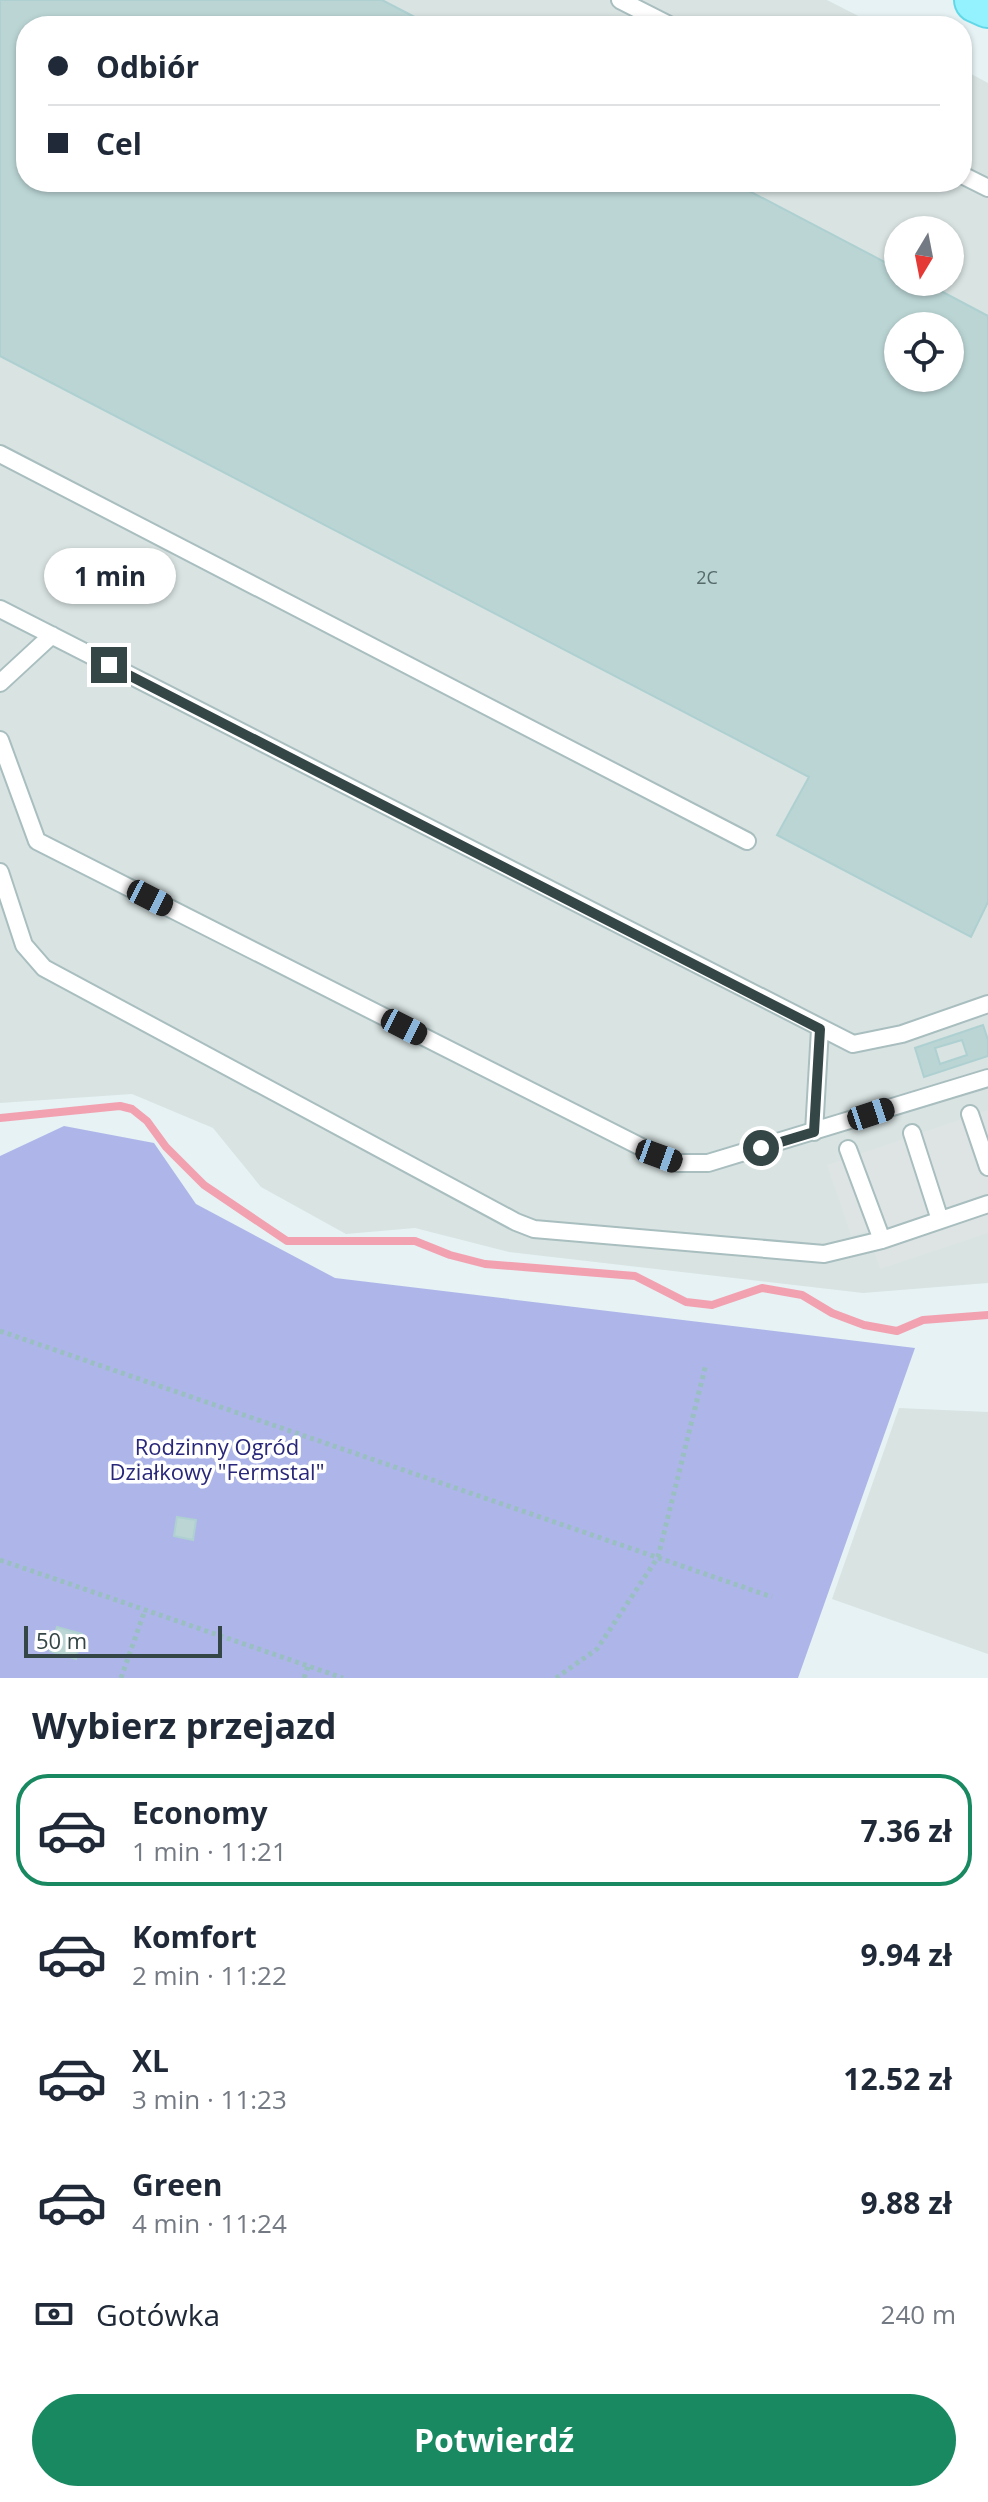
<!DOCTYPE html>
<html lang="pl">
<head>
<meta charset="utf-8">
<style>
	:root { --surface:#fff; --page:#f6f6f7; --text:#1f2937; --muted:#747a83; --line:#e0e1e3; --accent:#198962 }
	body { margin:0; font-family:"Open Sans",sans-serif; background:var(--page); color:var(--text); height:100vh; display:flex; flex-direction:column; font-size:30px; white-space:nowrap }
	* { box-sizing:border-box; margin:0 }
	p { font-size:26px; color:var(--muted) }
	.icon { flex:none; width:44px; height:44px; fill:none; stroke:currentColor; stroke-width:2; stroke-linecap:round; stroke-linejoin:round }
	.map { position:relative; height:1678px; overflow:hidden }
	.side { display:flex; flex-direction:column; background:var(--surface); flex:1 }
	.side>* { flex:none }
	.guide { position:absolute; left:16px; top:16px; width:956px; height:176px; border-radius:32px; box-shadow:0 2px 6px #0004; display:grid; align-content:center; height:176px; padding:0 32px; background:var(--surface) }
	.needle { width:52px; rotate:190deg }
	.buttons { position:absolute; left:884px; top:216px; display:grid; gap:16px }
	.buttons a { display:grid; place-items:center; width:80px; height:80px; border-radius:50%; background:var(--surface); box-shadow:0 2px 6px #0004; font-size:40px }
	.scale { position:absolute; left:24px; bottom:20px; width:198px; box-sizing:border-box; padding-left:8px; border:4px solid #354647; border-top:0; font-size:22px; line-height:28px; white-space:nowrap; color:#354647; -webkit-text-stroke:6px #fff; paint-order:stroke }
	.end { position:absolute; width:36px; height:36px; margin:-18px; border:10px solid #354647; background:#fff; box-shadow:0 0 0 4px #fff }
	.from { border-radius:50% }
	.bubble { position:absolute; height:56px; border-radius:28px; background:var(--surface); box-shadow:0 2px 6px #0004; font-size:26px; font-weight:700; line-height:56px; text-align:center }
	.car { position:absolute; width:24px; height:48px; margin:-24px -12px; border-radius:10px; box-shadow:0 0 6px 2px #0007; background:linear-gradient(#222 24%,#8ab4d8 0 40%,#222 0 76%,#8ab4d8 0 86%,#222 0) }
	.guide b { display:flex; align-items:center; gap:28px; height:76px; font-size:30px }
	.guide b+b { border-top:2px solid var(--line) }
	.guide i { width:20px; height:20px; background:var(--text) }
	ul { padding:0; list-style:none }
	li { display:flex; align-items:center; gap:24px; height:112px; margin:0 16px 12px; padding:0 16px; border:4px solid transparent; border-radius:32px }
	li div { flex:1 }
	li b { display:block; font-size:30px }
	li em { font-style:normal; font-weight:700 }
	li.active { border-color:var(--accent) }
	li>.icon { width:72px; height:72px; stroke-width:1.5 }
	h2 { padding:0 32px; font-size:36px; line-height:96px }
	.pay { display:flex; align-items:center; gap:20px; height:88px; padding:0 32px; font-size:30px }
	.pay p { margin-inline-start:auto }
	.primary-button { display:flex; gap:16px; margin-top:auto; padding:16px 32px }
	.primary-button a { flex:1; height:92px; border-radius:48px; background:var(--accent); color:#fff; font-size:32px; font-weight:700; line-height:92px; text-align:center }
	.map>svg:first-child { display:block }
	.industrial { fill:#d8e3e2; fill-rule:evenodd }
	.green { fill:#aeb6e9 }
	.parking { fill:#dee4e4 }
	.lines { fill:none; stroke-linecap:round; stroke-linejoin:round }
	.stream { stroke:#f2a1b0; stroke-width:8 }
	.building { fill:#bbd5d5; stroke:#aed0d0; stroke-width:2; fill-rule:evenodd }
	.lane-casing { stroke:#a9bebf; stroke-width:20 }
	.primary-casing { stroke:#61d8e7; stroke-width:48 }
	.path { stroke:#99bfc1; stroke-width:5; stroke-dasharray:4 4; stroke-linecap:butt }
	.lane { stroke:#fff; stroke-width:16 }
	.primary { stroke:#94f2ff; stroke-width:44 }
	.route { stroke:#354647; stroke-width:10 }
	.labels { text-anchor:middle; stroke-width:7; stroke-linejoin:round; paint-order:stroke }
	.number-label { font-size:18px; fill:#566a6a }
	.park-label { font-size:22px; fill:#29277a; stroke:#fff }
</style>
</head>
<body>
<div class="map">
<svg width="988" height="1678" viewBox="0 0 988 1678">
	<rect width="100%" height="100%" fill="#e6f2f4"/>
	<path class="industrial" d="M0 0H827L878 26H26V182H962V69L988 83V1283L863 1293 509 1252 415 1228 346 1234 261 1187 213 1128 132 1094 0 1103ZM898 230H950V282H898ZM898 326H950V378H898Z
		M899 1408 988 1412V1654L832 1599Z"/>
	<path class="green" d="M64 1126 154 1143 196 1204 335 1278 915 1348 798 1678H0V1156Z"/>
	<path class="parking" d="M988 1110V1233L880 1269 867 1231 851 1236 827 1165Z"/>
	<g class="lines">
		<path class="stream" d="M0 1118 120 1106 132 1109 147 1121 166 1147 204 1185 287 1241H415L450 1255 485 1264 635 1276 686 1302 712 1305 762 1288 802 1295 832 1313 864 1325 897 1331 923 1320 988 1315"/>
	</g>
	<path class="building" d="M0 0H382L432 26H26V182H732L898 269V282H924L988 316V902L971 937 777 835 809 777 0 356ZM898 326H950V378H898Z
		M983 1025 988 1040V1056L924 1077 915 1048Z
		M962 1040 967 1055 940 1064 935 1048Z
		M177 1517 196 1520 193 1540 174 1536Z
		M57 1627 82 1634 76 1659 50 1651Z"/>
	<g class="lines">
		<defs>
			<path id="lane" d="M620 0 671 26
				M962 175 988 188
				M0 454 747 841
				M0 609 853 1044 902 1034 988 1004
				M0 683 52 635
				M0 740 37 841 659 1156 678 1163H708L988 1078
				M0 872 24 945 44 968 516 1222 534 1229 824 1254 882 1240 988 1204
				M970 1114 988 1167
				M814 1132 820 1029
				M912 1133 940 1220
				M848 1149 882 1240"/>
			<path id="primary" d="M977 0 988 5"/>
		</defs>
		<use href="#lane" class="lane-casing"/>
		<use href="#primary" class="primary-casing"/>
		<path class="path" d="M0 1331 772 1597
			M0 1560 343 1678
			M121 1678 145 1610
			M304 1678 308 1666
			M556 1678 597 1649 658 1557 706 1364"/>
		<use href="#lane" class="lane"/>
		<use href="#primary" class="primary"/>
	</g>
	<g class="lines">
		<path class="route" d="M109 665 820 1029 814 1132 761 1148"/>
	</g>
	<g class="labels">
		<g class="number-label">
			<text x="707" y="584">2C</text>
		</g>
		<g class="park-label">
			<text x="217" y="1455">Rodzinny Ogród<tspan x="217" dy="25">Działkowy "Fermstal"</tspan></text>
		</g>
	</g>
</svg>
<div class="buttons">
<a><svg class="needle" viewBox="-14 -14 28 28"><path d="M0-13l5 13h-10z" fill="#e53935"/><path d="M0 13l5-13h-10z" fill="#747a83"/></svg></a>
<a><svg class="icon" aria-label="locate" viewBox="0 0 24 24"><circle cx="12" cy="12" r="6"/><path d="M12 2v4M12 18v4M2 12h4M18 12h4"/></svg></a>
</div>
<div class="scale">50 m</div>
<i class="end from" style="left:761px;top:1148px"></i>
<i class="end" style="left:109px;top:665px"></i>
<div class="bubble" style="left:44px;top:548px;width:132px">1 min</div>
<i class="car" style="left:150px;top:898px;rotate:117deg"></i>
<i class="car" style="left:404px;top:1027px;rotate:117deg"></i>
<i class="car" style="left:871px;top:1114px;rotate:72deg"></i>
<i class="car" style="left:659px;top:1156px;rotate:110deg"></i>
<div class="guide">
<b><i class="from"></i>Odbiór</b>
<b><i></i>Cel</b>
</div>
</div>
<section class="side">
<h2>Wybierz przejazd</h2>
<ul>
<li class="active"><svg class="icon" aria-label="car" viewBox="0 0 24 24"><path d="M5 17H2v-5l4-1 3-4h7l3 4 3 1v5h-3M9 17h6M6 11h13"/><circle cx="7" cy="17" r="2"/><circle cx="17" cy="17" r="2"/></svg><div><b>Economy</b><p>1 min · 11:21</p></div><em>7.36 zł</em></li>
<li><svg class="icon" aria-label="car" viewBox="0 0 24 24"><path d="M5 17H2v-5l4-1 3-4h7l3 4 3 1v5h-3M9 17h6M6 11h13"/><circle cx="7" cy="17" r="2"/><circle cx="17" cy="17" r="2"/></svg><div><b>Komfort</b><p>2 min · 11:22</p></div><em>9.94 zł</em></li>
<li><svg class="icon" aria-label="car" viewBox="0 0 24 24"><path d="M5 17H2v-5l4-1 3-4h7l3 4 3 1v5h-3M9 17h6M6 11h13"/><circle cx="7" cy="17" r="2"/><circle cx="17" cy="17" r="2"/></svg><div><b>XL</b><p>3 min · 11:23</p></div><em>12.52 zł</em></li>
<li><svg class="icon" aria-label="car" viewBox="0 0 24 24"><path d="M5 17H2v-5l4-1 3-4h7l3 4 3 1v5h-3M9 17h6M6 11h13"/><circle cx="7" cy="17" r="2"/><circle cx="17" cy="17" r="2"/></svg><div><b>Green</b><p>4 min · 11:24</p></div><em>9.88 zł</em></li>
</ul>
<div class="pay"><svg class="icon" aria-label="cash" viewBox="0 0 24 24"><path d="M3 7h18v10H3z"/><circle cx="12" cy="12" r="2"/></svg>Gotówka<p>240 m</p></div>
<div class="primary-button"><a>Potwierdź</a></div>
</section>
</body>
</html>
